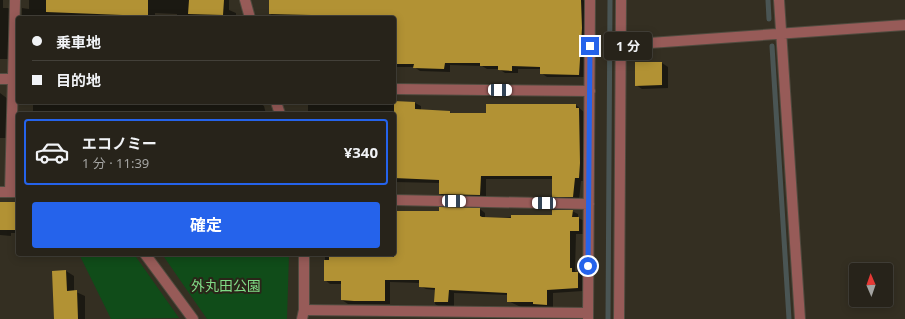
<!DOCTYPE html>
<html lang="ja">
<head>
<meta charset="utf-8">
<style>
	:root { --surface:#27231a; --page:#2f2b23; --text:#f1f3f6; --muted:#a4a4a2; --line:#434039; --accent:#2563eb }
	body { margin:0; font-family:"Noto Sans","Noto Sans JP",sans-serif; background:var(--page); color:var(--text); height:100vh; display:flex; flex-direction:column; font-size:15px; white-space:nowrap }
	* { box-sizing:border-box; margin:0 }
	p { font-size:13px; color:var(--muted) }
	.icon { flex:none; width:22px; height:22px; fill:none; stroke:currentColor; stroke-width:2; stroke-linecap:round; stroke-linejoin:round }
	.map { position:relative; flex:1; overflow:hidden }
	.panel { position:absolute; left:16px; top:112px; width:380px; height:144px; display:flex; flex-direction:column; background:var(--surface); border-radius:4px; box-shadow:0 2px 10px #0003,0 0 0 1px var(--line) }
	.panel>* { flex:none }
	.banner { position:absolute; left:16px; top:16px; width:380px; height:88px; border-radius:4px; box-shadow:0 2px 10px #0003,0 0 0 1px var(--line); display:grid; align-content:center; height:88px; padding:0 16px; background:var(--surface) }
	.needle { width:26px; rotate:358deg }
	.tools { position:absolute; left:849px; top:263px; display:grid; gap:8px }
	.tools a { display:grid; place-items:center; width:44px; height:44px; border-radius:4px; background:var(--surface); box-shadow:0 2px 10px #0003,0 0 0 1px var(--line); font-size:20px }
	.end { position:absolute; width:18px; height:18px; margin:-9px; border:5px solid #2563eb; background:#fff; box-shadow:0 0 0 2px #fff }
	.from { border-radius:50% }
	.bubble { position:absolute; height:28px; border-radius:4px; background:var(--surface); box-shadow:0 2px 10px #0003,0 0 0 1px var(--line); font-size:13px; font-weight:700; line-height:28px; text-align:center }
	.car { position:absolute; width:12px; height:24px; margin:-12px -6px; border-radius:5px; box-shadow:0 0 3px 1px #0007; background:linear-gradient(#fff 24%,#345 0 40%,#fff 0 76%,#345 0 86%,#fff 0) }
	.banner b { display:flex; align-items:center; gap:14px; height:38px; font-size:15px }
	.banner b+b { border-top:1px solid var(--line) }
	.banner i { width:10px; height:10px; background:var(--text) }
	ul { padding:7px 0 0; list-style:none }
	li { display:flex; align-items:center; gap:12px; height:66px; margin:0 8px 6px; padding:0 8px; border:2px solid transparent; border-radius:4px }
	li div { flex:1 }
	li b { display:block; font-size:15px }
	li em { font-style:normal; font-weight:700 }
	li.active { border-color:var(--accent) }
	li>.icon { width:36px; height:36px; stroke-width:1.5 }
	.cta { display:flex; gap:8px; margin-top:auto; padding:8px 16px }
	.cta a { flex:1; height:46px; border-radius:4px; background:var(--accent); color:#fff; font-size:16px; font-weight:700; line-height:46px; text-align:center }
	.map>svg:first-child { display:block }
	.green { fill:#104c19 }
	.shadow { fill:#0007 }
	.lines { fill:none; stroke-linecap:round; stroke-linejoin:round }
	.stream { stroke:#4a5554; stroke-width:5 }
	.building { fill:#b29234 }
	.minor-casing { stroke:#504b3f; stroke-width:12 }
	.tertiary-casing { stroke:#504b3f; stroke-width:12 }
	.minor { stroke:#975b58; stroke-width:10 }
	.tertiary { stroke:#975b58; stroke-width:10 }
	.route { stroke:#2563eb; stroke-width:5 }
	.labels { text-anchor:middle; stroke-width:4; stroke-linejoin:round; paint-order:stroke }
	.park-label { font-size:14px; fill:#80db86; stroke:#2a2519 }
</style>
</head>
<body>
<div class="map">
<svg width="905" height="319" viewBox="0 0 905 319">
	<rect width="100%" height="100%" fill="#342f22"/>
	<path class="green" d="M79 254H134L179 318 111 319Z
		M162 254H289L287 319H207Z"/>
	<path class="shadow" d="M0 0H3V8H8L14 12 9 59H0Z
		M29 0H229V10L236 13V18H177V14L155 13V18H22V8L29 9Z
		M270 0H583L587 3 585 77H547L541 73V69H518V73H505L499 69H487L482 66 450 65V72L420 71 414 67H394V18L275 17 270 14Z
		M662 63 668 67V88L642 89 636 85Z
		M0 93 8 99 10 138H0V140Z
		M33 102H258L264 106 266 114H33Z
		M308 102 415 103 421 106V110L449 112 453 114H487L576 105 585 113V181H581L579 200H559L553 196V179H486V198L446 197 440 194V183L394 182V114H308Z
		M0 202 18 203V233H11V236L0 235Z
		M480 209 485 213V218L553 216 572 211 578 214V218L585 221V234H576L575 271 584 276 583 291 553 293V309L523 308 508 301V295L454 293V308H441L435 304 436 290 426 289 420 286V283L390 282V304H348L342 300V284H330L325 280V254H394V213Z
		M66 271 74 276V291L85 296V319H55Z"/>
	<g class="lines">
		<path class="stream" d="M768 0 769 19
			M772 46 789 319
			M608 319 610 0"/>
	</g>
	<path class="building" d="M46 0H148V16L46 12Z
		M189 0H224L223 15 188 14Z
		M269 0H581L582 28 579 75 540 74V67L512 66V71L498 70V66H480V63H445L444 69 413 68 414 64H394V18L361 16V18H311V15L269 14Z
		M635 62H662V85L635 86Z
		M394 101 415 102V109L450 111V113H486V104H576V108H579L580 163 579 178H575L573 197H552V176H481L480 195 439 194V180L394 178Z
		M0 202H18V220H16L15 230H0Z
		M439 207 480 208V216L482 217 511 218V215H552V210H573L572 217H579V231H570V268H572V272H578V288L547 290V305L533 304V302H507V293L449 290 448 302H434L435 288 419 287V280H385V301H354L341 300V281H324V260H329V255L394 257V211H439Z
		M66 270 67 291 77 290 78 319H54L52 271Z"/>
	<g class="lines">
		<defs>
			<path id="minor" d="M779 0 800 319
				M621 45 905 25
				M0 79H18
				M394 89 590 91
				M0 192H18
				M10 192 15 0
				M394 200 589 204
				M145 254 193 319
				M304 310 588 313
				M588 319 590 0
				M619 319 621 0"/>
			<path id="tertiary" d="M245 0 250 18
				M276 102 280 114
				M302 319 304 310V254"/>
		</defs>
		<use href="#minor" class="minor-casing"/>
		<use href="#tertiary" class="tertiary-casing"/>
		<use href="#minor" class="minor"/>
		<use href="#tertiary" class="tertiary"/>
	</g>
	<g class="lines">
		<path class="route" d="M588 266 590 46"/>
	</g>
	<g class="labels">
		<g class="park-label">
			<text x="226" y="291">外丸田公園</text>
		</g>
	</g>
</svg>
<div class="tools">
<a><svg class="needle" viewBox="-14 -14 28 28"><path d="M0-13l5 13h-10z" fill="#e53935"/><path d="M0 13l5-13h-10z" fill="#a4a4a2"/></svg></a>
</div>
<i class="end from" style="left:588px;top:266px"></i>
<i class="end" style="left:590px;top:46px"></i>
<div class="bubble" style="left:604px;top:32px;width:48px">1 分</div>
<i class="car" style="left:500px;top:90px;rotate:91deg"></i>
<i class="car" style="left:454px;top:201px;rotate:91deg"></i>
<i class="car" style="left:544px;top:203px;rotate:271deg"></i>
<div class="banner">
<b><i class="from"></i>乗車地</b>
<b><i></i>目的地</b>
</div>
<section class="panel">
<ul>
<li class="active"><svg class="icon" aria-label="car" viewBox="0 0 24 24"><path d="M5 17H2v-5l4-1 3-4h7l3 4 3 1v5h-3M9 17h6M6 11h13"/><circle cx="7" cy="17" r="2"/><circle cx="17" cy="17" r="2"/></svg><div><b>エコノミー</b><p>1 分 · 11:39</p></div><em>¥340</em></li>
</ul>
<div class="cta"><a>確定</a></div>
</section>
</div>
</body>
</html>
